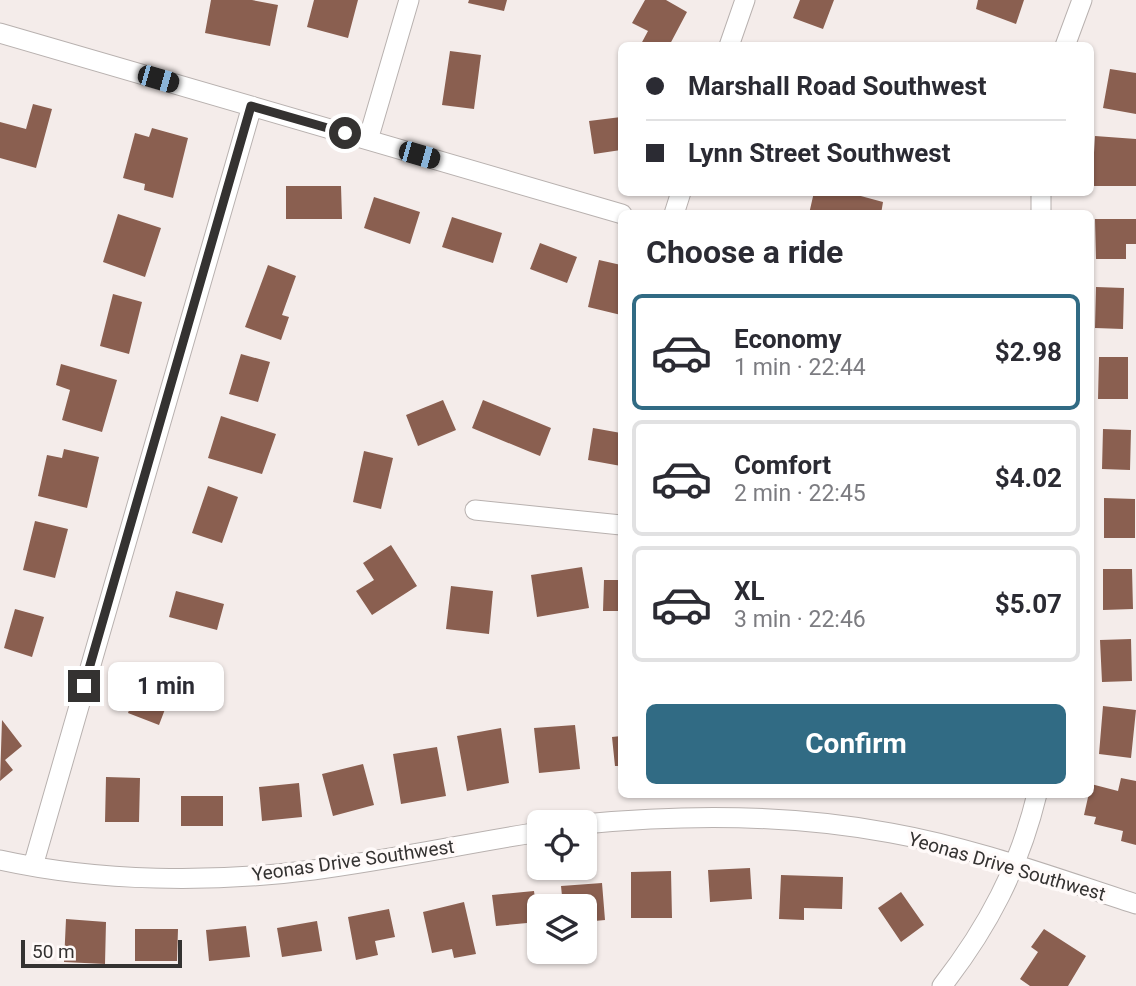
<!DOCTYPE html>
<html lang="en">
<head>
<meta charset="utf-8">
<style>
	:root { --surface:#fff; --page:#f2f2f3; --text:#2b2b33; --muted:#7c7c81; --line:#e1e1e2; --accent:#316b84 }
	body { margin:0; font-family:Roboto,sans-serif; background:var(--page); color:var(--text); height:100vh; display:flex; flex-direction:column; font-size:26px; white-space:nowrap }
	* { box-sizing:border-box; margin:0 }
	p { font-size:23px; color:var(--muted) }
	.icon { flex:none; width:38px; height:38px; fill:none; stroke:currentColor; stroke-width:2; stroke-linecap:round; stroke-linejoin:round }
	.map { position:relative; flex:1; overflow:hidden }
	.drawer { position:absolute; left:618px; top:210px; width:476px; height:588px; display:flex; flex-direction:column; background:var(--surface); border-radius:10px; box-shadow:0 2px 5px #0004 }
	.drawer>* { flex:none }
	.banner { position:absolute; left:618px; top:42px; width:476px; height:154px; border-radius:10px; box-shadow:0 2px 5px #0004; display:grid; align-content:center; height:154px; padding:0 28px; background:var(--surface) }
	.buttons { position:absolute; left:527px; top:810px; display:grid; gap:14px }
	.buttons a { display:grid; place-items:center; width:70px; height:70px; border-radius:10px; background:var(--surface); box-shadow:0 2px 5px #0004; font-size:35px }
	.scale { position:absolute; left:21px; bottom:18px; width:161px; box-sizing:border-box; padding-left:7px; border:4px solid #343231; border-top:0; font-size:19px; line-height:24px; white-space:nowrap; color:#343231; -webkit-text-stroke:5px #fffaf9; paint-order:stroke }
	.end { position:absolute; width:32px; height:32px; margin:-16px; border:9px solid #343231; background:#fff; box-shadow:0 0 0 4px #fff }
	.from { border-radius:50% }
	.bubble { position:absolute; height:49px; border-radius:10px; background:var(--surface); box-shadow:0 2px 5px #0004; font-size:23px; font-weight:700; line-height:49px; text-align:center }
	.car { position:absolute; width:21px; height:42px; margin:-21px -10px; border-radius:9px; box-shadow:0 0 5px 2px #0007; background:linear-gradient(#222 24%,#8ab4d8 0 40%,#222 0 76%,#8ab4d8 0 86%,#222 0) }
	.banner b { display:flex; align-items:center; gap:24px; height:66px; font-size:26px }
	.banner b+b { border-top:2px solid var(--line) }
	.banner i { width:18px; height:18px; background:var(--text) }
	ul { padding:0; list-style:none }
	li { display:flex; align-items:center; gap:21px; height:116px; margin:0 14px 10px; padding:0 14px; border:4px solid var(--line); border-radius:10px }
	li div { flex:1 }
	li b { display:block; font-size:26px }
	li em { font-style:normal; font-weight:700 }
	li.on { border-color:var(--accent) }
	li>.icon { width:63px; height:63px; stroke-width:1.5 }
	h2 { padding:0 28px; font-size:32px; line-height:84px }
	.primary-button { display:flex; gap:14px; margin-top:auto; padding:14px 28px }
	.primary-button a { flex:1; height:80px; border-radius:10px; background:var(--accent); color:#fff; font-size:28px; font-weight:700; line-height:80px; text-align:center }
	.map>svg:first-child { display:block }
	.building { fill:#8a5f50 }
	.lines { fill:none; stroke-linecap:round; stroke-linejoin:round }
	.street-casing { stroke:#b8b1af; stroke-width:21 }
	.street { stroke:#fff; stroke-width:19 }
	.route { stroke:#343231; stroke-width:9 }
	.labels { text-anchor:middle; stroke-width:7; stroke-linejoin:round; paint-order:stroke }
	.street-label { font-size:19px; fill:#343231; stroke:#fffaf9 }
</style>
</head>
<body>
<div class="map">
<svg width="1136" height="986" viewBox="0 0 1136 986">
	<rect width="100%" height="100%" fill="#f4ecea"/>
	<path class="building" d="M211 0H252L278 5 270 46 205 33Z
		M314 0H358L348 38 307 27Z
		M469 0H507L504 11 468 3Z
		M645 0H666L687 12 669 46 641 44 648 31 632 23Z
		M800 0H834L823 29 793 18Z
		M978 0H1024L1016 24 976 9Z
		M450 51 481 55 474 109 442 105Z
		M1110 69 1136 73V114L1103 108Z
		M33 104 52 109 36 168 0 158V122L26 129Z
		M621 117V150L594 154 589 121Z
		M152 128 188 138 173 198 144 190 145 184 123 178 135 133 149 137Z
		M1095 136 1136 139V186H1092Z
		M286 186H341L342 219H286Z
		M814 192H846L883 202 881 214H809Z
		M374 197 420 212 410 244 364 228Z
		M118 214 161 228 145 277 103 262Z
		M452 217 502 233 493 263 442 247Z
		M1095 219H1136V244H1126V259H1096Z
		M540 243 577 257 567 283 530 269Z
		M599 260 621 265V315L588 307Z
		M268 265 296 276 282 315 289 317 281 340 245 327Z
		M1096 287 1124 288 1123 329 1095 328Z
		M113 294 142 302 129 354 100 346Z
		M241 354 270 362 258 402 229 394Z
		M1099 357H1128V399H1098Z
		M61 364 117 380 102 432 62 420 70 390 56 385Z
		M443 400 456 430 418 446 406 415Z
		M483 400 551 428 540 456 472 428Z
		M221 416 276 434 262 474 208 458Z
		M593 428 621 433V466L588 460Z
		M1103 429 1131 430 1130 470 1102 469Z
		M64 449 99 457 87 508 38 496 47 455 62 458Z
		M364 451 393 458 381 509 353 502Z
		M208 486 238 497 222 543 192 533Z
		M1104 498 1135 499V538H1104Z
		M35 521 68 529 55 578 23 570Z
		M391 545 417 586 372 615 356 591 374 580 363 563Z
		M582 567 589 608 537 617 531 575Z
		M1103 569H1132L1133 609 1103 610Z
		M604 580H621V611H603Z
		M451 586 493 591 489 634 446 629Z
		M176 591 224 604 217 630 169 617Z
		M15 609 44 617 32 657 4 648Z
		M1131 639 1132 681 1102 682 1100 640Z
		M144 670 184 685 176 708 167 704 159 725 128 713Z
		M1103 706 1136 710 1131 758 1099 754Z
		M2 720 22 746 5 760 13 770 0 781Z
		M575 725 580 769 539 773 534 728Z
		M501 728 509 783 467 791 457 736Z
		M621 736V766H615L612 737Z
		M437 747 446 796 401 804 393 754Z
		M363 764 374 805 333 816 322 774Z
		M106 777 140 778 139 822H105Z
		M1121 778 1136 781V845L1121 841 1123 831 1094 824 1096 817 1084 815 1091 784 1118 791Z
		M299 783 302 817 262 821 259 787Z
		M181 796H223V826H181Z
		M750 868 752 899 710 902 708 870Z
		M671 871 672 918H631V872Z
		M781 875 843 877 842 909 804 908V920L779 919Z
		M602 883 605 920 584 922V906H563L561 886Z
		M534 891 538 922 496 926 492 895Z
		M901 892 924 925 901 942 878 908Z
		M464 902 476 954 454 958 452 949 432 953 423 912Z
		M389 909 395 937 375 941 378 955 356 960 348 917Z
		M66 919 106 922 105 964 64 962Z
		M317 921 322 951 282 957 277 928Z
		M246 926 250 957 209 961 206 930Z
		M135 929H178L177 961H135Z
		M1044 929 1086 956 1068 986H1030L1020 979 1038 952 1031 947Z"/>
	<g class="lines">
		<defs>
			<path id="street" d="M0 33 622 214
				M729 46 745 0
				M1065 46 1082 0
				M368 140 409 0
				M674 214 681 192
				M1041 214V192
				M475 510 621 525
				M584 824C687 814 790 814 891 833 975 848 1055 878 1136 904
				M0 860C99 882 213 883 313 870 389 860 464 844 539 832
				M33 866 252 106
				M942 986C988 927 1019 868 1037 794"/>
		</defs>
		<use href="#street" class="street-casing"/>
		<use href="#street" class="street"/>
	</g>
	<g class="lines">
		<path class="route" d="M84 686 251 106 345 133"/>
	</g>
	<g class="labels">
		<g class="street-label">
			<text transform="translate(353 860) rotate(-8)" y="7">Yeonas Drive Southwest</text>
			<text transform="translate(1007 866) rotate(16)" y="7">Yeonas Drive Southwest</text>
		</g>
	</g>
</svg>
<div class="buttons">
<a><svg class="icon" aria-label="locate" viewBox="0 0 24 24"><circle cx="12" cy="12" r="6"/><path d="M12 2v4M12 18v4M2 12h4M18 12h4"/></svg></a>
<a><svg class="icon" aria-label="layers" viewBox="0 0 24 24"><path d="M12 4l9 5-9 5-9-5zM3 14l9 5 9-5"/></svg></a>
</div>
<div class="scale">50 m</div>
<i class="end from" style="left:345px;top:133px"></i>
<i class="end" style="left:84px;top:686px"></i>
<div class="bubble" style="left:108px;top:662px;width:116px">1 min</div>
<i class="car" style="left:158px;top:79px;rotate:106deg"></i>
<i class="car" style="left:419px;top:155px;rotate:106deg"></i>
<div class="banner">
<b><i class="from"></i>Marshall Road Southwest</b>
<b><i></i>Lynn Street Southwest</b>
</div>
<section class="drawer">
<h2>Choose a ride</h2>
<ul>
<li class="on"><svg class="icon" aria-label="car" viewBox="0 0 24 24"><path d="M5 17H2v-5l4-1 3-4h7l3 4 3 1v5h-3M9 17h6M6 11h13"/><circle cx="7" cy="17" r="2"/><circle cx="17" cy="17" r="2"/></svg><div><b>Economy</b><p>1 min · 22:44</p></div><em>$2.98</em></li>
<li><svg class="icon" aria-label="car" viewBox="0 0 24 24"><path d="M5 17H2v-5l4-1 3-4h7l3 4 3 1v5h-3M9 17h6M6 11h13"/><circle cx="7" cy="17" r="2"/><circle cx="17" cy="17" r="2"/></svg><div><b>Comfort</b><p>2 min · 22:45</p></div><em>$4.02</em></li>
<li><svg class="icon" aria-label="car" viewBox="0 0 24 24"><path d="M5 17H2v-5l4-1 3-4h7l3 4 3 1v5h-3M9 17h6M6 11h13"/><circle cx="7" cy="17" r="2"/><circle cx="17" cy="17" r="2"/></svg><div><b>XL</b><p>3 min · 22:46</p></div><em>$5.07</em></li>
</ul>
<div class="primary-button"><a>Confirm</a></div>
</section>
</div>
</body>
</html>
